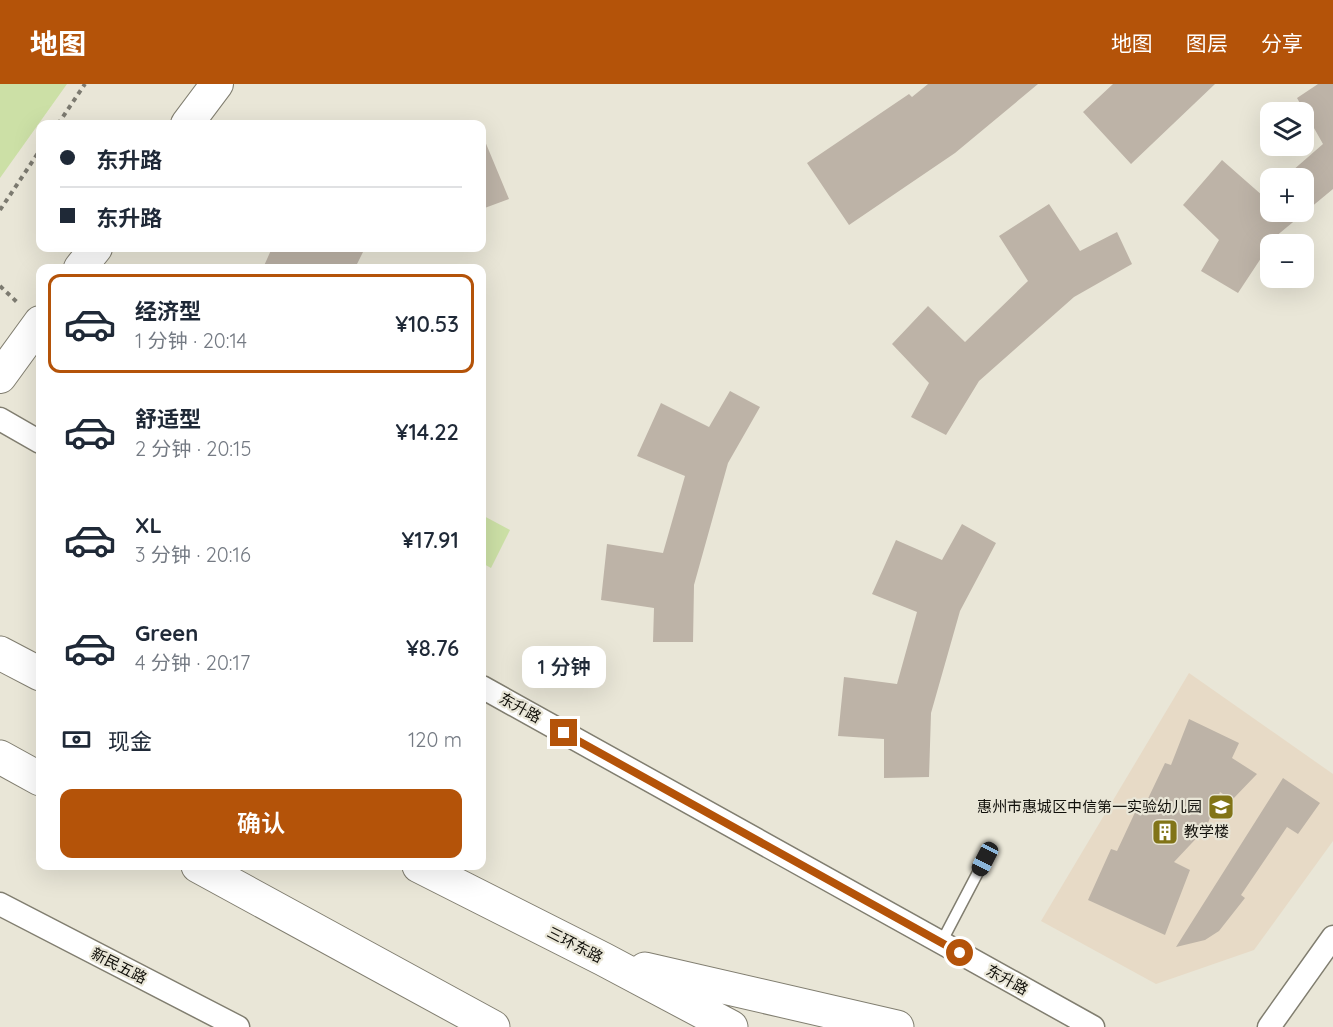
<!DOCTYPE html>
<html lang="zh">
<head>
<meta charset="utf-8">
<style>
	:root { --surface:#fff; --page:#f6f6f7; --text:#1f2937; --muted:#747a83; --line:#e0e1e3; --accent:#b45309 }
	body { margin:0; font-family:Quicksand,"Noto Sans SC",sans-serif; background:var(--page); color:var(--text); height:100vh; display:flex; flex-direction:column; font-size:22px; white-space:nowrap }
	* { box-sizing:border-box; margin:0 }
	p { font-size:20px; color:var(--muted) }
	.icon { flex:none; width:33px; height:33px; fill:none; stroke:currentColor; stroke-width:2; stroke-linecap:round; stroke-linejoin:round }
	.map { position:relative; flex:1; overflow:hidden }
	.details { position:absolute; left:36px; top:180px; width:450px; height:606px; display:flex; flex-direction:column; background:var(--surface); border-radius:12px; box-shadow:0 6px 24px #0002 }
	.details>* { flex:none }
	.guide { position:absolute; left:36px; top:36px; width:450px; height:132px; border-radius:12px; box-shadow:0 6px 24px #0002; display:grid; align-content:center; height:132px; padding:0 24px; background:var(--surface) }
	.buttons { position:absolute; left:1260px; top:18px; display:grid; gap:12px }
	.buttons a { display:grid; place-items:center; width:54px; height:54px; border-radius:12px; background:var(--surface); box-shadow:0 6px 24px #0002; font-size:30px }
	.end { position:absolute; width:27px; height:27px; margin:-14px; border:8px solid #b45309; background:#fff; box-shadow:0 0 0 3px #fff }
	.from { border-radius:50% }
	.bubble { position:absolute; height:42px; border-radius:12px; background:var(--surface); box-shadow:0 6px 24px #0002; font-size:20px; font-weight:600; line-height:42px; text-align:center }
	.car { position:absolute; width:18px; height:36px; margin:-18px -9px; border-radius:8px; box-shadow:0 0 4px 2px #0007; background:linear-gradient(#222 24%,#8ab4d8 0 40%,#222 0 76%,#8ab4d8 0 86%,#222 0) }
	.guide b { display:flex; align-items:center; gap:21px; height:57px; font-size:22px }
	.guide b+b { border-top:2px solid var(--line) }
	.guide i { width:15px; height:15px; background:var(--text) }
	ul { padding:10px 0 0; list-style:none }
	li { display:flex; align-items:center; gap:18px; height:99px; margin:0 12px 9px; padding:0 12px; border:3px solid transparent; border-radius:12px }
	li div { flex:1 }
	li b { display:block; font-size:22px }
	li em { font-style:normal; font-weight:600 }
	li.selected { border-color:var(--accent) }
	li>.icon { width:54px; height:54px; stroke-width:1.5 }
	.pay { display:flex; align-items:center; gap:15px; height:66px; padding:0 24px; font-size:22px }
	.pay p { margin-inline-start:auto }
	.button { display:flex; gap:12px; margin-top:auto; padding:12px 24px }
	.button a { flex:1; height:69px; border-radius:12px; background:var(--accent); color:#fff; font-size:24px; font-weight:600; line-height:69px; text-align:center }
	header { display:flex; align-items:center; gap:36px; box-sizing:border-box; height:84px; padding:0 30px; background:var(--accent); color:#fff }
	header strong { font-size:28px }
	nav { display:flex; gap:33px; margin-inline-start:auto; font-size:21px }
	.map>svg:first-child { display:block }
	.education { fill:#e7dac6 }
	.green { fill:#cce0a6 }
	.building { fill:#bdb3a7 }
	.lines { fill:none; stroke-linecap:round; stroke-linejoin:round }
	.lane-casing { stroke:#817e70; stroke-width:13 }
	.street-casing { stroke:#817e70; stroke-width:25 }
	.secondary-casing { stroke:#817e70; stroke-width:34 }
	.highway-casing { stroke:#817e70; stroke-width:35 }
	.path { stroke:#7c7a70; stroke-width:4; stroke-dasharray:4.5 4.5; stroke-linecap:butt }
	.lane { stroke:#fff; stroke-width:10 }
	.street { stroke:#fff; stroke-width:22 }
	.secondary { stroke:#fff; stroke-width:32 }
	.highway { stroke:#fff; stroke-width:33 }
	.route { stroke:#b45309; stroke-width:8 }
	.labels { text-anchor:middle; stroke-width:4.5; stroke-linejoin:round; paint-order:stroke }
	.street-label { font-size:15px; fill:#100f0a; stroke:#e9e6d7 }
	.poi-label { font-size:15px; fill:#100f0a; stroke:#e9e6d7; text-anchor:end }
</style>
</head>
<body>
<header>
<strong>地图</strong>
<nav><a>地图</a><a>图层</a><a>分享</a></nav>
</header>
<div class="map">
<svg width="1333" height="943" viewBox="0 0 1333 943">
	<rect width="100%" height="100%" fill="#e9e6d7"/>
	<path class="education" d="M1189 589 1333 690V757L1254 866 1156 900 1041 837Z"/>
	<path class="green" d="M0 0H67L0 94Z
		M482 431 510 446 491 484 482 479Z"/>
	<path class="building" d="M928 0H1038L955 69 849 141 807 79 909 10 912 13Z
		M1113 0H1215L1131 80 1083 28Z
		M1318 0H1333V105L1275 153 1238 209 1201 187 1219 156 1183 121 1222 76 1263 112 1270 106V128H1304V94H1284L1323 60 1297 14Z
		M482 50 509 115 482 125Z
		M1049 120 1080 167 1117 148 1132 180 1074 213 979 297 946 351 911 333 929 299 892 260 928 222 965 258 1028 197 999 152Z
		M272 164H365L355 184H263Z
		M730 307 760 323 728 379 694 501 693 558H653L654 524 601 516 607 460 663 469 685 392 637 372 661 319 709 343Z
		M962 440 996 459 960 527 931 629 929 693 884 694V655L838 652 844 593 897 600 917 528 872 510 896 456 942 476Z
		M1189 635 1239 659 1232 674 1257 690 1232 716 1220 708 1206 744 1174 778 1190 786 1165 851 1088 816 1111 765 1117 767 1138 722 1143 725 1165 679 1171 681Z
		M1283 694 1320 719 1298 750 1287 743 1241 811 1245 814 1219 847 1205 856 1176 863Z"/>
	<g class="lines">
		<defs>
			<path id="lane" d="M941 859 985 775"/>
			<path id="street" d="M0 335 40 358
				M482 603 1093 943
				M0 820 238 943
				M1269 943 1333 853"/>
			<path id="secondary" d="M187 40 217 0
				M80 184 96 164
				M0 293 40 238"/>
			<path id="highway" d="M0 569 40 590
				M0 673 40 695
				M198 782 493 943
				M419 782 603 875 731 943
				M645 885 897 943"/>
		</defs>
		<use href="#lane" class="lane-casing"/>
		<use href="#street" class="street-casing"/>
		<use href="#secondary" class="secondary-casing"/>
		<use href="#highway" class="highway-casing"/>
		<path class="path" d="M58 40 85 0
			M0 126 40 66
			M0 202 19 220"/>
		<use href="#lane" class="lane"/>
		<use href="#street" class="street"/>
		<use href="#secondary" class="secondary"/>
		<use href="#highway" class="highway"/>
	</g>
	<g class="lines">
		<path class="route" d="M564 649 960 869"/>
	</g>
	<defs>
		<symbol id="school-square" viewBox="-11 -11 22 22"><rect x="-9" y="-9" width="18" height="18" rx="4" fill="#817417" stroke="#e9e6d7"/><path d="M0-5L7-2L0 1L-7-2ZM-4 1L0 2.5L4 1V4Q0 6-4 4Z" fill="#fff"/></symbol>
		<symbol id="building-square" viewBox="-11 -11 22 22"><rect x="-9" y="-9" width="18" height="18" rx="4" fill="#817417" stroke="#e9e6d7"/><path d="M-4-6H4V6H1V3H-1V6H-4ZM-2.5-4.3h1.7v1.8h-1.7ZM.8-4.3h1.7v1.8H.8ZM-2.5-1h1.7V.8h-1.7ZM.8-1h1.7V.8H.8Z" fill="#fff"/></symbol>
	</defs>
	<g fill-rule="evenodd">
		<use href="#school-square" x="1206" y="708" width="30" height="30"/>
		<use href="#building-square" x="1150" y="733" width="30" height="30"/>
	</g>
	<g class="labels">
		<g class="street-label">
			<text transform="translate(520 624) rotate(29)" y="5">东升路</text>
			<text transform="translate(575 861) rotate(27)" y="5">三环东路</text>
			<text transform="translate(119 882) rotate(27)" y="5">新民五路</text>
			<text transform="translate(1007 896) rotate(29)" y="5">东升路</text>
		</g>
		<g class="poi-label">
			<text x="1202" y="728">惠州市惠城区中信第一实验幼儿园</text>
			<text x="1184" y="753" text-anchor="start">教学楼</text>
		</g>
	</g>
</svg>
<div class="buttons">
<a><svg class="icon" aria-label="layers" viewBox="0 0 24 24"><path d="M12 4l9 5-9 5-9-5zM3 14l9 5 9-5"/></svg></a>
<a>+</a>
<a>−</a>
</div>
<i class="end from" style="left:960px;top:869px"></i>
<i class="end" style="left:564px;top:649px"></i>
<div class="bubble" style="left:522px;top:562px;width:84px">1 分钟</div>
<i class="car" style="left:985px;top:775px;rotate:207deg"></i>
<div class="guide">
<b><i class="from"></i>东升路</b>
<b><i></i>东升路</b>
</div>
<section class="details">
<ul>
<li class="selected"><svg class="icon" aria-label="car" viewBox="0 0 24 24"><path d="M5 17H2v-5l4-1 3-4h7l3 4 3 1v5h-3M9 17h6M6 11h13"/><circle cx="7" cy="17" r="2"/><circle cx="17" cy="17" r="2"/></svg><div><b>经济型</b><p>1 分钟 · 20:14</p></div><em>¥10.53</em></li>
<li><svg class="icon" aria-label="car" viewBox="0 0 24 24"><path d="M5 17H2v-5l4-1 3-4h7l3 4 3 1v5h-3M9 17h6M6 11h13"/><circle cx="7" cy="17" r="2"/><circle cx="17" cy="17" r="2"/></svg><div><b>舒适型</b><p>2 分钟 · 20:15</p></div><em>¥14.22</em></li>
<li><svg class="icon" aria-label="car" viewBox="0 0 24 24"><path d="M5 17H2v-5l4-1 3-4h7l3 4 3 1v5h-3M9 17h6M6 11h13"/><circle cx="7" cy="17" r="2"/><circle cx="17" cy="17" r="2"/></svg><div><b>XL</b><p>3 分钟 · 20:16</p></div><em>¥17.91</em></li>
<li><svg class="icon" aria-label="car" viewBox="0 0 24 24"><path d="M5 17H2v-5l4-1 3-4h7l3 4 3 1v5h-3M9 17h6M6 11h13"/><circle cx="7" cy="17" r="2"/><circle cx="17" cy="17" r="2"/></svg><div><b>Green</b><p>4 分钟 · 20:17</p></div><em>¥8.76</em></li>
</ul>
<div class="pay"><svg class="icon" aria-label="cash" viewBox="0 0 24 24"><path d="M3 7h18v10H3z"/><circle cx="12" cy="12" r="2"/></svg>现金<p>120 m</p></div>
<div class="button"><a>确认</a></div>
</section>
</div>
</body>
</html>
